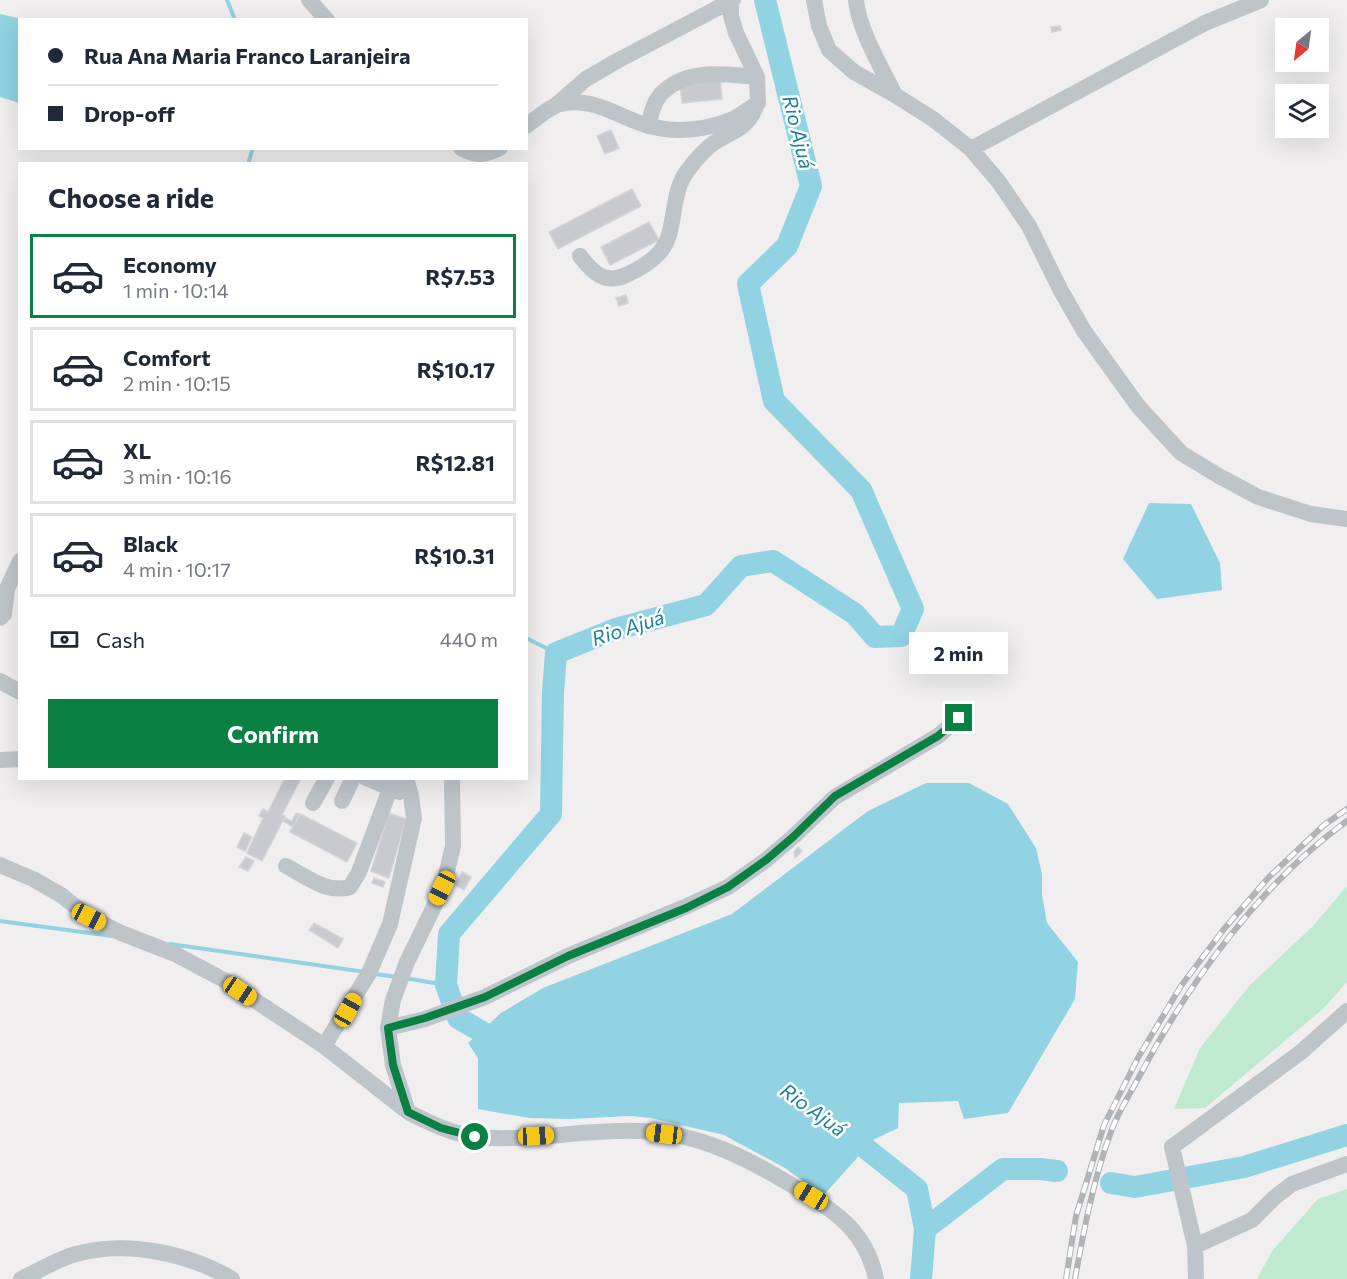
<!DOCTYPE html>
<html lang="en">
<head>
<meta charset="utf-8">
<style>
	:root { --surface:#fff; --page:#f6f6f7; --text:#1f2937; --muted:#747a83; --line:#e0e1e3; --accent:#0b8043 }
	body { margin:0; font-family:Commissioner,sans-serif; background:var(--page); color:var(--text); height:100vh; display:flex; flex-direction:column; font-size:22px; white-space:nowrap }
	* { box-sizing:border-box; margin:0 }
	p { font-size:20px; color:var(--muted) }
	.icon { flex:none; width:33px; height:33px; fill:none; stroke:currentColor; stroke-width:2; stroke-linecap:round; stroke-linejoin:round }
	.map { position:relative; flex:1; overflow:hidden }
	.drawer { position:absolute; left:18px; top:162px; width:510px; height:618px; display:flex; flex-direction:column; background:var(--surface); border-radius:0px; box-shadow:0 6px 24px #0002 }
	.drawer>* { flex:none }
	.banner { position:absolute; left:18px; top:18px; width:510px; height:132px; border-radius:0px; box-shadow:0 6px 24px #0002; display:grid; align-content:center; height:132px; padding:0 30px; background:var(--surface) }
	.needle { width:39px; rotate:209deg }
	.buttons { position:absolute; left:1275px; top:18px; display:grid; gap:12px }
	.buttons a { display:grid; place-items:center; width:54px; height:54px; border-radius:0px; background:var(--surface); box-shadow:0 6px 24px #0002; font-size:30px }
	.end { position:absolute; width:27px; height:27px; margin:-14px; border:8px solid #0b8043; background:#fff; box-shadow:0 0 0 3px #fff }
	.from { border-radius:50% }
	.bubble { position:absolute; height:42px; border-radius:0px; background:var(--surface); box-shadow:0 6px 24px #0002; font-size:20px; font-weight:700; line-height:42px; text-align:center }
	.car { position:absolute; width:18px; height:36px; margin:-18px -9px; border-radius:8px; box-shadow:0 0 4px 2px #0007; background:linear-gradient(#f5c518 24%,#345 0 40%,#f5c518 0 76%,#345 0 86%,#f5c518 0) }
	.banner b { display:flex; align-items:center; gap:21px; height:57px; font-size:22px }
	.banner b+b { border-top:2px solid var(--line) }
	.banner i { width:15px; height:15px; background:var(--text) }
	ul { padding:0; list-style:none }
	li { display:flex; align-items:center; gap:18px; height:84px; margin:0 12px 9px; padding:0 18px; border:3px solid var(--line); border-radius:0px }
	li div { flex:1 }
	li b { display:block; font-size:22px }
	li em { font-style:normal; font-weight:700 }
	li.current { border-color:var(--accent) }
	li>.icon { width:54px; height:54px; stroke-width:1.5 }
	h2 { padding:0 30px; font-size:27px; line-height:72px }
	.pay { display:flex; align-items:center; gap:15px; height:66px; padding:0 30px; font-size:22px }
	.pay p { margin-inline-start:auto }
	.button { display:flex; gap:12px; margin-top:auto; padding:12px 30px }
	.button a { flex:1; height:69px; border-radius:0px; background:var(--accent); color:#fff; font-size:24px; font-weight:700; line-height:69px; text-align:center }
	.map>svg:first-child { display:block }
	.green { fill:#c0eacf }
	.water { fill:#91d3e2 }
	.lines { fill:none; stroke-linecap:round; stroke-linejoin:round }
	.stream { stroke:#91d3e2; stroke-width:4 }
	.river { stroke:#91d3e2; stroke-width:22 }
	.building { fill:#c9cad0; stroke:#d2d4d8; stroke-width:1.5 }
	.minor { stroke:#bdc5cb; stroke-width:16 }
	.rail-casing { stroke:#b0b3b7; stroke-width:6 }
	.rail { stroke:#fff; stroke-width:4; stroke-dasharray:11; stroke-linecap:butt }
	.route { stroke:#0b8043; stroke-width:8 }
	.labels { text-anchor:middle; stroke-width:5; stroke-linejoin:round; paint-order:stroke }
	.water-label { font-size:20px; font-style:italic; fill:#1b8199; stroke:#fff }
</style>
</head>
<body>
<div class="map">
<svg width="1347" height="1279" viewBox="0 0 1347 1279">
	<rect width="100%" height="100%" fill="#f0eeee"/>
	<path class="green" d="M1347 886V982L1324 1008 1205 1108 1174 1109 1200 1048 1250 985 1313 926Z
		M1347 1189V1279H1257L1272 1251 1318 1199Z"/>
	<path class="water" d="M0 14 22 19 20 20 19 103 0 97Z
		M1149 503 1191 504 1220 563 1222 590 1157 599 1123 559Z
		M926 783H969L1008 804 1036 848 1042 874V894L1047 923 1078 962 1075 999 1008 1113 964 1119 958 1101 899 1103 898 1128 873 1140 823 1196 785 1168 724 1135 651 1118 630 1116 569 1119 529 1118 478 1109V1058L468 1043 501 1013 543 988 732 914 868 811Z"/>
	<g class="lines">
		<path class="stream" d="M227 0 235 20
			M248 164 253 148
			M526 638 556 653
			M0 921 112 936
			M170 944 365 972
			M375 974 397 977
			M405 978 446 985"/>
		<path class="river" d="M508 1047 458 1018 446 985 449 934 551 814 553 693 556 653 616 629 706 605 741 566 773 561 855 614 875 637 901 636 913 609 861 490 774 401 748 284 787 246 811 186 765 0
			M844 1131 917 1189 925 1229 921 1279
			M1111 1183 1135 1187 1244 1167 1347 1135
			M925 1229 1003 1169H1040L1057 1171"/>
	</g>
	<path class="building" d="M1060 26 1061 30 1052 32 1051 27Z
		M720 78 722 99 682 103 680 81Z
		M611 130 619 148 605 154 597 136Z
		M632 189 641 206 558 249 549 232Z
		M649 222 659 240 610 265 601 247Z
		M626 295 628 303 619 306 616 298Z
		M285 778H301L282 815 285 816 262 861 247 853 263 818 259 816 263 809 268 812Z
		M296 813 300 814 293 827 283 821 285 818 292 821Z
		M389 813 406 819 389 878 371 871Z
		M300 814 357 843 347 862 290 832Z
		M244 833 252 837 245 851 237 847Z
		M798 847 802 851 795 858 794 852Z
		M246 857 254 861 248 871 239 867Z
		M462 872 471 877 464 890 455 885Z
		M374 878 385 882 383 887 372 883Z
		M314 923 343 939 338 948 309 930Z"/>
	<g class="lines">
		<path class="minor" d="M309 0 327 20
			M814 0 819 26 829 50 854 72 895 95 933 119 971 149 999 182 1029 226 1060 289 1084 331 1138 406 1181 453 1219 476 1258 497 1311 514 1347 519
			M856 0C858 28 882 69 895 95
			M556 105 586 79 615 62 731 1
			M526 126C536 119 547 109 557 105 591 94 619 118 649 126 676 133 705 130 731 120 740 116 749 109 758 103L757 77 736 33 731 16V1L733 0
			M648 126C651 114 654 100 663 92 688 68 727 74 757 77
			M461 148C476 157 485 155 500 148
			M971 149 1205 23 1261 0
			M580 256C592 272 605 285 626 275 637 270 648 264 657 255 679 235 668 195 688 170 695 160 707 147 717 141 734 130 746 129 755 109
			M0 618 4 614 7 589 20 561
			M0 681 20 692
			M0 760 20 759
			M366 778 399 792
			M452 778 453 846 443 888 407 962 393 1000 388 1028 393 1065 408 1112C430 1123 452 1134 476 1137 530 1142 585 1129 639 1131 700 1132 753 1161 803 1192 840 1214 867 1235 876 1279
			M342 801 353 778
			M313 803 327 778
			M0 865 33 879 61 895 89 917 121 933 175 954 224 980 324 1046 408 1112
			M286 866C307 877 327 894 350 887L359 872 394 778
			M388 1028 425 1019 485 997 568 956 685 907 728 887 766 860 793 837 835 797 938 736 959 718
			M324 1046 369 973 390 924 414 818 411 796 406 778
			M1195 1246 1252 1220 1275 1197 1292 1184 1347 1164
			M21 1279C39 1271 57 1259 76 1254 127 1240 187 1253 232 1279
			M1196 1279 1195 1246 1172 1147 1301 1052 1347 1011"/>
		<defs>
			<path id="rail" d="M1066 1279 1076 1216 1104 1125 1139 1056 1181 986 1224 929 1268 878 1324 825 1347 809
				M1075 1279C1084 1228 1094 1177 1112 1129 1119 1111 1130 1094 1139 1077 1189 982 1260 884 1347 821"/>
		</defs>
		<use href="#rail" class="rail-casing"/>
		<use href="#rail" class="rail"/>
	</g>
	<g class="lines">
		<path class="route" d="M475 1137 441 1128 408 1112 393 1065 388 1028 425 1018 485 997 568 956 686 908 728 887 766 860 793 837 835 796 938 736 959 718"/>
	</g>
	<g class="labels">
		<g class="water-label">
			<text transform="translate(798 132) rotate(76)" y="7">Rio Ajuá</text>
			<text transform="translate(628 628) rotate(-18)" y="7">Rio Ajuá</text>
			<text transform="translate(813 1110) rotate(36)" y="7">Rio Ajuá</text>
		</g>
	</g>
</svg>
<div class="buttons">
<a><svg class="needle" viewBox="-14 -14 28 28"><path d="M0-13l5 13h-10z" fill="#e53935"/><path d="M0 13l5-13h-10z" fill="#747a83"/></svg></a>
<a><svg class="icon" aria-label="layers" viewBox="0 0 24 24"><path d="M12 4l9 5-9 5-9-5zM3 14l9 5 9-5"/></svg></a>
</div>
<i class="end from" style="left:475px;top:1137px"></i>
<i class="end" style="left:959px;top:718px"></i>
<div class="bubble" style="left:909px;top:632px;width:99px">2 min</div>
<i class="car" style="left:442px;top:888px;rotate:206deg"></i>
<i class="car" style="left:89px;top:917px;rotate:117deg"></i>
<i class="car" style="left:240px;top:991px;rotate:124deg"></i>
<i class="car" style="left:348px;top:1010px;rotate:29deg"></i>
<i class="car" style="left:664px;top:1134px;rotate:277deg"></i>
<i class="car" style="left:536px;top:1136px;rotate:87deg"></i>
<i class="car" style="left:811px;top:1196px;rotate:301deg"></i>
<div class="banner">
<b><i class="from"></i>Rua Ana Maria Franco Laranjeira</b>
<b><i></i>Drop-off</b>
</div>
<section class="drawer">
<h2>Choose a ride</h2>
<ul>
<li class="current"><svg class="icon" aria-label="car" viewBox="0 0 24 24"><path d="M5 17H2v-5l4-1 3-4h7l3 4 3 1v5h-3M9 17h6M6 11h13"/><circle cx="7" cy="17" r="2"/><circle cx="17" cy="17" r="2"/></svg><div><b>Economy</b><p>1 min · 10:14</p></div><em>R$7.53</em></li>
<li><svg class="icon" aria-label="car" viewBox="0 0 24 24"><path d="M5 17H2v-5l4-1 3-4h7l3 4 3 1v5h-3M9 17h6M6 11h13"/><circle cx="7" cy="17" r="2"/><circle cx="17" cy="17" r="2"/></svg><div><b>Comfort</b><p>2 min · 10:15</p></div><em>R$10.17</em></li>
<li><svg class="icon" aria-label="car" viewBox="0 0 24 24"><path d="M5 17H2v-5l4-1 3-4h7l3 4 3 1v5h-3M9 17h6M6 11h13"/><circle cx="7" cy="17" r="2"/><circle cx="17" cy="17" r="2"/></svg><div><b>XL</b><p>3 min · 10:16</p></div><em>R$12.81</em></li>
<li><svg class="icon" aria-label="car" viewBox="0 0 24 24"><path d="M5 17H2v-5l4-1 3-4h7l3 4 3 1v5h-3M9 17h6M6 11h13"/><circle cx="7" cy="17" r="2"/><circle cx="17" cy="17" r="2"/></svg><div><b>Black</b><p>4 min · 10:17</p></div><em>R$10.31</em></li>
</ul>
<div class="pay"><svg class="icon" aria-label="cash" viewBox="0 0 24 24"><path d="M3 7h18v10H3z"/><circle cx="12" cy="12" r="2"/></svg>Cash<p>440 m</p></div>
<div class="button"><a>Confirm</a></div>
</section>
</div>
</body>
</html>
